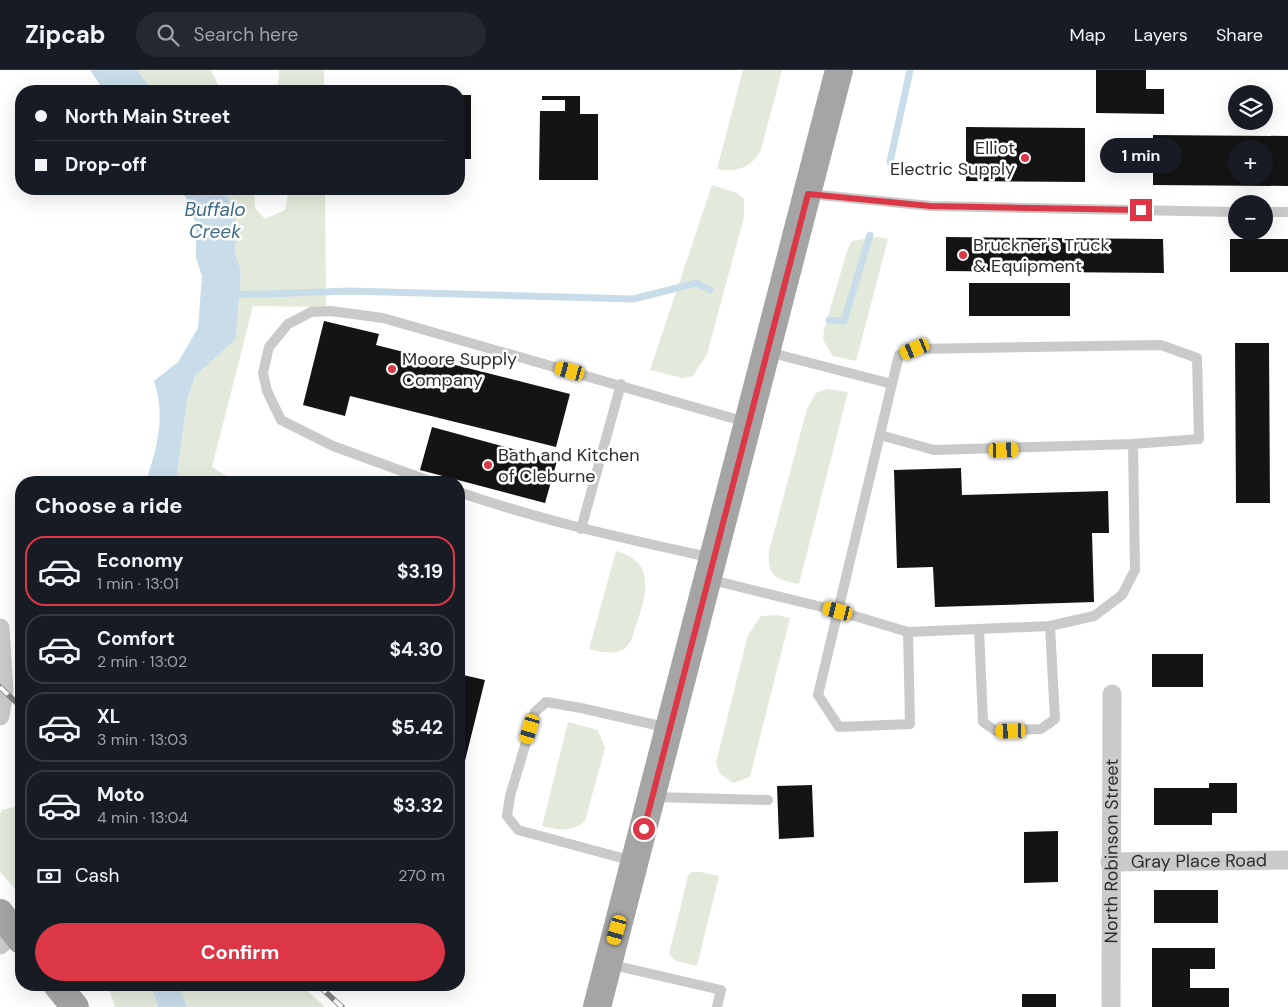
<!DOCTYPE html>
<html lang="en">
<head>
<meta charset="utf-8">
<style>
	:root { --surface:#171b24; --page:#242831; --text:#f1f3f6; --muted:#9ea1a6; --line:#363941; --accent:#dc3746 }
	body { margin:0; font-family:"DM Sans",sans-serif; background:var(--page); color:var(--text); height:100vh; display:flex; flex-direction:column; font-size:19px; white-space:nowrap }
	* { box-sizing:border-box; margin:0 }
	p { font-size:16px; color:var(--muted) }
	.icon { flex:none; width:28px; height:28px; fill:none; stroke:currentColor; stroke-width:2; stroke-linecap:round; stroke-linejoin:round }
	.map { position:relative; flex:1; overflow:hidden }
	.side { position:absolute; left:15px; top:406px; width:450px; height:515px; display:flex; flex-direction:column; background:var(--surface); border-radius:20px; box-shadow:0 5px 20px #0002 }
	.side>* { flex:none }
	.banner { position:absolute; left:15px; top:15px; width:450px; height:110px; border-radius:20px; box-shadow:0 5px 20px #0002; display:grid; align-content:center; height:110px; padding:0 20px; background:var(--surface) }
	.fabs { position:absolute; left:1228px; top:15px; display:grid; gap:10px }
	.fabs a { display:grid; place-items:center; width:45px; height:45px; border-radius:50%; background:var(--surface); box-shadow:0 5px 20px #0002; font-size:25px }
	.end { position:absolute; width:22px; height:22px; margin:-11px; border:6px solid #dc3746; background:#fff; box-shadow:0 0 0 2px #fff }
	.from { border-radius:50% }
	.bubble { position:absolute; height:35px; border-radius:18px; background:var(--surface); box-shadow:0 5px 20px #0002; font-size:16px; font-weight:700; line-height:35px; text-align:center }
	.car { position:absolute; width:15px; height:30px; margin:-15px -8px; border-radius:6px; box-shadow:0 0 4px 1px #0007; background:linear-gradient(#f5c518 24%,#345 0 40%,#f5c518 0 76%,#345 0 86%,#f5c518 0) }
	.banner b { display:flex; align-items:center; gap:18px; height:48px; font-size:19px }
	.banner b+b { border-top:1px solid var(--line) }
	.banner i { width:12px; height:12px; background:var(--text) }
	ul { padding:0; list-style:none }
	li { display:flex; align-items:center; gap:15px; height:70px; margin:0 10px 8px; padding:0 10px; border:2px solid var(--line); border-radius:20px }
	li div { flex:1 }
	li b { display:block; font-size:19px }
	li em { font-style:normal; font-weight:700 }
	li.active { border-color:var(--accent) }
	li>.icon { width:45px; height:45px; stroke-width:1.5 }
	h2 { padding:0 20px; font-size:22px; line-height:60px }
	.pay { display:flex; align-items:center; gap:12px; height:55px; padding:0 20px; font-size:19px }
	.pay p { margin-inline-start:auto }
	.cta { display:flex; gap:10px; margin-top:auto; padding:10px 20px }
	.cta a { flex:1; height:58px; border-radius:30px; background:var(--accent); color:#fff; font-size:20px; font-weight:700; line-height:58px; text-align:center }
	header { display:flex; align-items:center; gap:30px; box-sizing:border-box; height:70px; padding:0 25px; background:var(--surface); border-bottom:1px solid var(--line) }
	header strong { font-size:24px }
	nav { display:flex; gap:28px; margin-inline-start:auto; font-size:18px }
	.search { width:350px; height:45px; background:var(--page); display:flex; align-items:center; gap:12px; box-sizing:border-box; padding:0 18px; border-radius:28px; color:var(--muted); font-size:19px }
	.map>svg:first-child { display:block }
	.green { fill:#e3eadb }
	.water { fill:#c8dde9 }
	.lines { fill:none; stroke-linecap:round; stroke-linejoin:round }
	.stream { stroke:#c8dde9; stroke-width:7 }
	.building { fill:#141414; fill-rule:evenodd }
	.lane { stroke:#cacaca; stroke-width:10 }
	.street { stroke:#cacaca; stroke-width:19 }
	.primary { stroke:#a5a5a5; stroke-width:28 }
	.rail-casing { stroke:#828282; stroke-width:5.5 }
	.rail { stroke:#fff; stroke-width:4; stroke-dasharray:11; stroke-linecap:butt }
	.route { stroke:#dc3746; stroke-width:6 }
	.poi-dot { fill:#dc3746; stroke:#fff; stroke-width:2 }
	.labels { text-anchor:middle; stroke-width:5; stroke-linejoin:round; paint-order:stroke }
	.poi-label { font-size:18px; fill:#2d2d2d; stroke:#fff; text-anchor:start }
	.street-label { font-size:18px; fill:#2d2d2d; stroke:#fff }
	.water-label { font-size:19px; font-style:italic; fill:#406e8a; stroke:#fff }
</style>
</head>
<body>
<header>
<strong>Zipcab</strong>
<div class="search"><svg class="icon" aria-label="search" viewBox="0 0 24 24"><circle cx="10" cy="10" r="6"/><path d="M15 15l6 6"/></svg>Search here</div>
<nav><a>Map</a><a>Layers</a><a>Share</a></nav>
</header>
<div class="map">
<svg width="1288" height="937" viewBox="0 0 1288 937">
	<rect width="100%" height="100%" fill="#fff"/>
	<path class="green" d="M137 0H211L221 21H153Z
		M279 0H324V21H278Z
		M743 0H782L761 80C751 98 736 103 717 99Z
		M712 115 737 123 744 129V147L707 284 693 306 682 308 650 300Z
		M225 119H254L255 138 265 149 285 140 289 119H325L326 237 253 236 212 397 236 412H176L187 329 195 306 236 269 241 201 235 182V147Z
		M878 167 888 169 856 291 833 286 823 270 824 260 848 178 852 171Z
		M827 319 848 322 799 514C776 509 767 507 769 481L807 339 816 323Z
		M616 481C664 493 641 538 631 571 621 587 604 583 589 579Z
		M776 545 790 548 750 707 733 713 720 704 716 693 748 565 761 546Z
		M568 652 598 660 605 678 585 751C571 763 558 760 542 756Z
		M21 735V825L0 802V744L2 740Z
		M700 802 719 806 697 896 676 891 669 884 688 806 692 802Z
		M104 915H151L158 937H115L110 922Z
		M179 915H301L325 937H187Z"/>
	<path class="water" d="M90 0H137L153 21H104Z
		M179 119H225L235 147V182L241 201 236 269 195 306 187 330 176 412H146C157 376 166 349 154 311L178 292 198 258 202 206 196 188V154L187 129Z
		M151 915H179L187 937H158Z"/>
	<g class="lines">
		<path class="stream" d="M890 92 910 0
			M229 225 351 221 633 229 697 213 710 220
			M829 250 844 251 870 165"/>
	</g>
	<path class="building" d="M1096 0H1146V19H1164V44L1096 43Z
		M459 25H471V89H459Z
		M542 26H580V44H598V110H539L540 41H565V30H542Z
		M966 57 1085 58V112L966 111Z
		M1153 65 1288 66V116L1153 115ZM1236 79H1264V106H1236Z
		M946 167 1163 169 1164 203 946 201Z
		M1230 169H1288V202H1230Z
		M969 213H1070V246H969Z
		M324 251 379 264 376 275 570 324 556 377 350 326 345 346 303 335Z
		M1235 273H1269L1270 433H1236Z
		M432 357 557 391 545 433 420 400Z
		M961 398 962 425 1108 421 1109 463H1092L1094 532 935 537 933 497 897 498 894 400Z
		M1152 584H1203V617H1152Z
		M459 604 485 610 464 695 459 694Z
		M1209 713H1237V743H1212V755H1154V718H1209Z
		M812 715 814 767 779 769 777 716Z
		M1058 761V812L1024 813V762Z
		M1154 820H1218V853H1154Z
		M1152 878H1215V899H1190V918H1229V937H1152Z
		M1022 924H1056V937H1022Z"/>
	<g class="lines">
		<path class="lane" d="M809 124 931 136 1236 142
			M1264 142H1288
			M768 282 892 314 818 625 839 657 910 654 908 562 1050 556 1055 649 1041 659 996 661 983 652 979 559
			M892 314 899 285 915 279 1161 275 1197 288 1199 369 1133 374 1135 500 1122 525 1094 546 1050 556
			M880 365 934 380 1133 374
			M432 412 333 376 281 350 267 321 263 303 269 277 288 254 311 242 331 241 383 248 746 352
			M459 422C542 451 627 469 713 488
			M581 459 621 314
			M708 509 838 541 908 562
			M654 727 768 730
			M633 791 518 760 507 746 510 726 535 642 546 632 581 638 669 658
			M608 894 721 920 717 937"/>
		<g class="street">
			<path d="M0 558 4 621 0 646"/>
			<path id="s1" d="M1110 792 1288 790"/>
			<path d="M0 875 15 862"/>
			<path id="s2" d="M1111 937 1112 624"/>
		</g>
		<path class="primary" d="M0 843 21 870
			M57 915 75 937
			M597 937 839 0"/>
		<defs>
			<path id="rail" d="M0 617 21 637
				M318 915 342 937"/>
		</defs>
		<use href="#rail" class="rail-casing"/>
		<use href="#rail" class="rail"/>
	</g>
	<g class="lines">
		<path class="route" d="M644 759 808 124 930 136 1141 140"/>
	</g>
	<g class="poi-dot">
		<circle cx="1025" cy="88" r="5"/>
		<circle cx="963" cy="185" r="5"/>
		<circle cx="392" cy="299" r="5"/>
		<circle cx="488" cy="395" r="5"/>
	</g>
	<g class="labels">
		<g class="poi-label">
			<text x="1015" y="84" text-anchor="end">Elliot<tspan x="1015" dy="21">Electric Supply</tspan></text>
			<text x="973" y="181">Bruckner's Truck<tspan x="973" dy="21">&amp; Equipment</tspan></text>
			<text x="402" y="295">Moore Supply<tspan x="402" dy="21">Company</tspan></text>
			<text x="498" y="391">Bath and Kitchen<tspan x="498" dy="21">of Cleburne</tspan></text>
		</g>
		<g class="street-label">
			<text dy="6" stroke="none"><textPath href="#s2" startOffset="156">North Robinson Street</textPath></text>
			<text dy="6" stroke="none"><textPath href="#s1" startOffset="89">Gray Place Road</textPath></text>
		</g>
		<g class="water-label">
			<text x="215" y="146">Buffalo<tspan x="215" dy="22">Creek</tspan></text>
		</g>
	</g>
</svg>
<div class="fabs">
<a><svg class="icon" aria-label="layers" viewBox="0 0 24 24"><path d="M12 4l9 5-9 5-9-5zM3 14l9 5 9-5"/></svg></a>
<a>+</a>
<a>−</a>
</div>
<i class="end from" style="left:644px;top:759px"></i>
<i class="end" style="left:1141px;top:140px"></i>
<div class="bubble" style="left:1100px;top:68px;width:82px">1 min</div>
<i class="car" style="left:915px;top:279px;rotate:248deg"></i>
<i class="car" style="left:570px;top:301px;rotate:285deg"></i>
<i class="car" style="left:1004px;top:380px;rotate:88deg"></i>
<i class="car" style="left:838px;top:541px;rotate:284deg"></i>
<i class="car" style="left:530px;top:659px;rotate:197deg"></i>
<i class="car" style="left:1011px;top:661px;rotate:268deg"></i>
<i class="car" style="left:617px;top:860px;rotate:196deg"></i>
<div class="banner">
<b><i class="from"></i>North Main Street</b>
<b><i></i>Drop-off</b>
</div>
<section class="side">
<h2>Choose a ride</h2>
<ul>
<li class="active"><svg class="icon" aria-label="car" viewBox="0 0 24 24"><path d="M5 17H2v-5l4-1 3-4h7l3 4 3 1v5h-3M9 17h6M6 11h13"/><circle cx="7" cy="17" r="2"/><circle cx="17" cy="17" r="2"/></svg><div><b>Economy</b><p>1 min · 13:01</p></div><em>$3.19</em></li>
<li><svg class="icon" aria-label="car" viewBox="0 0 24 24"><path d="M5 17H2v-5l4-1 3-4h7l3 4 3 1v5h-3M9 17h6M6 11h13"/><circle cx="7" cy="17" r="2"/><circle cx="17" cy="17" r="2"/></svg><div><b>Comfort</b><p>2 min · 13:02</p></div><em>$4.30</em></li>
<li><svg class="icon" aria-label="car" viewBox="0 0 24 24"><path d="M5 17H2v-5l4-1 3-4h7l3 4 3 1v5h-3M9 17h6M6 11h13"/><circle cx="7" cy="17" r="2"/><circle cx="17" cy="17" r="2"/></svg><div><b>XL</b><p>3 min · 13:03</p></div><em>$5.42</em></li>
<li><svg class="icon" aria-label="car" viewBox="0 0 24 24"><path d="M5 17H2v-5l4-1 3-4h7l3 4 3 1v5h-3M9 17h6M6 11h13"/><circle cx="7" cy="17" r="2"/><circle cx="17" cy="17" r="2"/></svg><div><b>Moto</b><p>4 min · 13:04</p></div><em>$3.32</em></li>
</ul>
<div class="pay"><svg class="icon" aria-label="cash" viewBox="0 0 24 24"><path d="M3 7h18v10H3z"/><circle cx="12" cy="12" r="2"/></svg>Cash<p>270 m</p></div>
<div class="cta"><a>Confirm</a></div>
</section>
</div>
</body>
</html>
